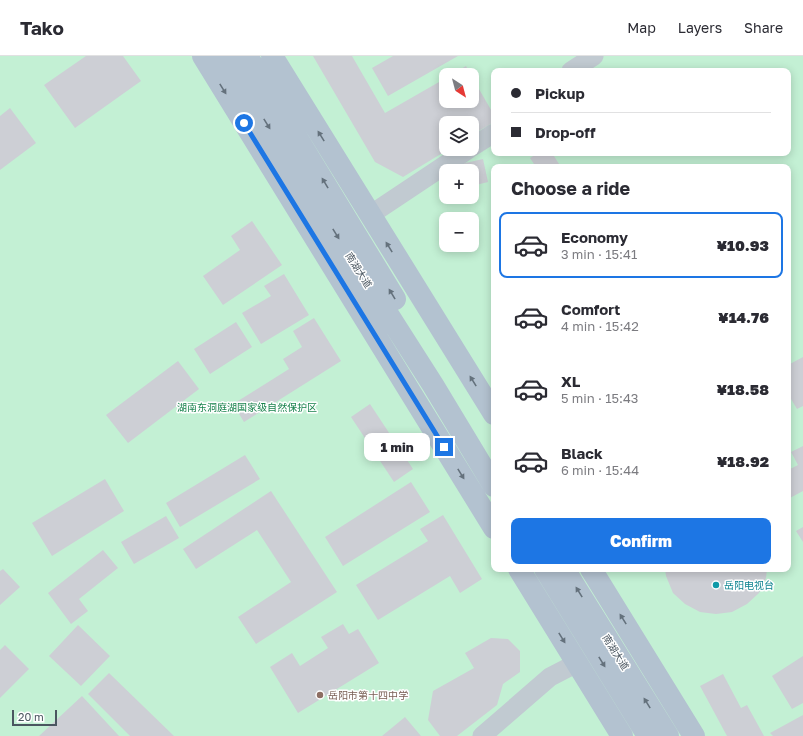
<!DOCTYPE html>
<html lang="en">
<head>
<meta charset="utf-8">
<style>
	:root { --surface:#fff; --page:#f2f2f3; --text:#2b2b33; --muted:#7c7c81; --line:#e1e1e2; --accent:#1d76e4 }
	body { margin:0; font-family:"Golos Text","Noto Sans SC",sans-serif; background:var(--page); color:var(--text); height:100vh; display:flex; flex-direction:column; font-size:15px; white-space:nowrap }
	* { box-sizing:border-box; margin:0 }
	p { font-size:13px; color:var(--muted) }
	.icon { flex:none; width:22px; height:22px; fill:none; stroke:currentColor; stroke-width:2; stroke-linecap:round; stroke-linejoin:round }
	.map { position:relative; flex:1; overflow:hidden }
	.side { position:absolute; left:491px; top:108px; width:300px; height:408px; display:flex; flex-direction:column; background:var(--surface); border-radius:8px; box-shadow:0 2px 10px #0003 }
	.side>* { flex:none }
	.hud { position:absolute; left:491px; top:12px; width:300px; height:88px; border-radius:8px; box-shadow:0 2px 10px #0003; display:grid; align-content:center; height:88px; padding:0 20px; background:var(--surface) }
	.needle { width:26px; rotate:144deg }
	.fabs { position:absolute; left:439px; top:12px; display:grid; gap:8px }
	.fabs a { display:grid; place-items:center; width:40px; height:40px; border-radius:8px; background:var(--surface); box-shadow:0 2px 10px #0003; font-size:20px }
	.scale { position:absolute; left:12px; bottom:10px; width:45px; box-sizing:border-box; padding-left:4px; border:2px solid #4a5660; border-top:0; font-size:11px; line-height:14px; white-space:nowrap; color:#4a5660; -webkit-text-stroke:3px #fff; paint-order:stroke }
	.end { position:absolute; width:18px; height:18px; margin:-9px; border:5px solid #1d76e4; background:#fff; box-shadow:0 0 0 2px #fff }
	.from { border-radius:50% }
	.bubble { position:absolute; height:28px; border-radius:8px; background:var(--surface); box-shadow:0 2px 10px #0003; font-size:13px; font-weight:800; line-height:28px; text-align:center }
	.hud b { display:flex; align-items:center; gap:14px; height:38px; font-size:15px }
	.hud b+b { border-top:1px solid var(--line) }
	.hud i { width:10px; height:10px; background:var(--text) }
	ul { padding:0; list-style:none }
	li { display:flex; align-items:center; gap:12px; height:66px; margin:0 8px 6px; padding:0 12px; border:2px solid transparent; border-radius:8px }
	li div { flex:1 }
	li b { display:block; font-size:15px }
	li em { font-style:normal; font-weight:800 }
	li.active { border-color:var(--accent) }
	li>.icon { width:36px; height:36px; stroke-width:1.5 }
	h2 { padding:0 20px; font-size:18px; line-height:48px }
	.action { display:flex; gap:8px; margin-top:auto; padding:8px 20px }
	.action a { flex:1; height:46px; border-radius:8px; background:var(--accent); color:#fff; font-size:16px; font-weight:800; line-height:46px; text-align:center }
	header { display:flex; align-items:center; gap:24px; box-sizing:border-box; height:56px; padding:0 20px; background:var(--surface); border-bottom:1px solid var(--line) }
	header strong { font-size:19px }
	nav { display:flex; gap:22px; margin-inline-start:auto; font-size:14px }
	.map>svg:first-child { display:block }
	.green { fill:#c3f0d4; fill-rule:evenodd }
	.building { fill:#cdcfd5 }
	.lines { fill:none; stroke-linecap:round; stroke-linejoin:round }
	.minor { stroke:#c1cad1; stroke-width:19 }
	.major { stroke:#b3c2d0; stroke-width:22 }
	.oneway { fill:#64717c }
	.route { stroke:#1d76e4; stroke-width:5 }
	.culture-dot { fill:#0f9aa8; stroke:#fff; stroke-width:1.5 }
	.education-dot { fill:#8d6e63; stroke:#fff; stroke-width:1.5 }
	.labels { text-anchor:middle; stroke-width:3; stroke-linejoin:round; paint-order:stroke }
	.street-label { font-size:10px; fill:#4a5660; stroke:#fff }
	.park-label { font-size:10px; fill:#19834d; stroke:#fff }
	.culture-label { font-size:10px; fill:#0d838f; stroke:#fff; text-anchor:start }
	.education-label { font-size:10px; fill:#785e54; stroke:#fff; text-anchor:start }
</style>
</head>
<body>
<header>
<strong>Tako</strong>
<nav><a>Map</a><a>Layers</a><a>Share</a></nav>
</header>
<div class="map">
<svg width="803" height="680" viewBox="0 0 803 680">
	<rect width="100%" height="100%" fill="#f5f3f3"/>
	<path class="green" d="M0 0H803V680H0ZM494 15H788V97H494ZM446 19H472V45H446ZM446 67H472V93H446ZM494 111H788V513H494ZM446 115H472V141H446ZM446 163H472V189H446Z"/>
	<path class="building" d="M86 0H123L141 25 75 72 44 29Z
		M313 0H352L385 57 446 22V45H472V21L494 59V66L472 79V67H446V93H449L403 121 375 106Z
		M393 0H458L388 40 372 12Z
		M466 10 471 19H451Z
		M10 52 36 87 0 114V60Z
		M538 97H552L561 111H536L530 102Z
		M483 103 488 126 472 130V115H453L452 110Z
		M252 165 282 209 223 249 203 220 240 194 231 180Z
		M284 218 309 259 261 288 242 257 271 240 264 230Z
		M314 262 341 305 244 366 233 348 289 313 283 303 302 291 293 275Z
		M236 266 252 291 210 318 194 293Z
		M803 301V350L797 353 788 338V309Z
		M178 305 199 333 128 387 106 359Z
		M370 348 413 413 394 426 351 361Z
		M803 390V435L788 443V414L798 409 791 396Z
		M245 399 260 423 180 471 166 447Z
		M105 423 124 455 52 500 32 467Z
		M411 426 430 456 343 510 325 481Z
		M271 435 337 536 256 588 238 561 291 526 257 474 196 513 183 493Z
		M443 459 482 523 460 537 450 520 378 564 356 529 428 485 420 473Z
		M166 460 179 482 134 508 121 486Z
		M803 471V486L796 475Z
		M103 494 118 512 79 543 88 555 71 568 48 537Z
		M3 513 20 531 0 549V515Z
		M665 513H767L766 522 759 537 747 548 732 556 716 558 700 556 685 548 673 537 666 520Z
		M343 568 349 578 358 573 379 607 298 657 270 611 292 597 300 610 328 592 321 581Z
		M78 569 110 600 81 630 49 600Z
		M491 582 508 583 520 595V616L503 628 497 649 457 680H440L428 664 433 635 474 612 465 597Z
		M5 589 29 613 0 642V594Z
		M803 600V647L792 653 772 620Z
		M109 617 174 680H130L88 638Z
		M723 618 741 652 747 649 764 680H727L700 630Z
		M82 640 119 680H39Z
		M803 659V680H773L770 677Z
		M405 661 421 680H382Z"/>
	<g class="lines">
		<path class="minor" d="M571 15 594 0
			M472 91 494 77
			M370 159 469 93
			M482 680 550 621 577 607"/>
		<path class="major" d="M203 0 494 472
			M223 0 433 329 494 430
			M247 0 395 243
			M272 0 494 358
			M519 513 622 680
			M545 513 648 680
			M564 513 668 680
			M591 513 694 680"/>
	</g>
	<defs><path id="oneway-solid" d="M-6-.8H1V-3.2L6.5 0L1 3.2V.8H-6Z"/></defs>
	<g class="oneway">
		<use href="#oneway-solid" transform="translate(223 33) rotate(58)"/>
		<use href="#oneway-solid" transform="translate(267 68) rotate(58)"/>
		<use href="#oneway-solid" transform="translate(321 80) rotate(-122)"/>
		<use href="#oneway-solid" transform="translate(325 127) rotate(-121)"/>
		<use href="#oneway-solid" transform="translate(336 178) rotate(58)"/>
		<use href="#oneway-solid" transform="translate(389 191) rotate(-122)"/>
		<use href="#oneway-solid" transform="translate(392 238) rotate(-121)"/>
		<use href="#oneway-solid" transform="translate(473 325) rotate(-122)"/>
		<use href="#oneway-solid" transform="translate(461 418) rotate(58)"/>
		<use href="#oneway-solid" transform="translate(579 536) rotate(-122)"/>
		<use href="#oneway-solid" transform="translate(623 563) rotate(-122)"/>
		<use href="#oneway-solid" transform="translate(562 582) rotate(58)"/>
		<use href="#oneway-solid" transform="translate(602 606) rotate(58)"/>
		<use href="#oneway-solid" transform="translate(647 647) rotate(-122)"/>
	</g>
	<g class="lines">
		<path class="route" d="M244 67 444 391"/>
	</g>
	<circle class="culture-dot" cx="716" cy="529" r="4"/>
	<circle class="education-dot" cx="320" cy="639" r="4"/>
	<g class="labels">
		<g class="street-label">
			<text transform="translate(359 214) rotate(58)" y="4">南湖大道</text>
			<text transform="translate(616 596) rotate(58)" y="4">南湖大道</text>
		</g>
		<g class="park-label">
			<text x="247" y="355">湖南东洞庭湖国家级自然保护区</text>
		</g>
		<g class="culture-label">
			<text x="724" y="533">岳阳电视台</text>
		</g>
		<g class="education-label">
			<text x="328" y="643">岳阳市第十四中学</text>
		</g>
	</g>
</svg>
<div class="fabs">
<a><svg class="needle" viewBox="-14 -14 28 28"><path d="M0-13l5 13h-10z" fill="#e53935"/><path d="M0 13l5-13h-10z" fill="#7c7c81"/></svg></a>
<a><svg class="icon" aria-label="layers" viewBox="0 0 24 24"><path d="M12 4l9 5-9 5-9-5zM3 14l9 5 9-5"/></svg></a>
<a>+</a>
<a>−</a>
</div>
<div class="scale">20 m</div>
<i class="end from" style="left:244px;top:67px"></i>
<i class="end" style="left:444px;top:391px"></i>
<div class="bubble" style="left:364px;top:377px;width:66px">1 min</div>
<div class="hud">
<b><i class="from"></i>Pickup</b>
<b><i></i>Drop-off</b>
</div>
<section class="side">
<h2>Choose a ride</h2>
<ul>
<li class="active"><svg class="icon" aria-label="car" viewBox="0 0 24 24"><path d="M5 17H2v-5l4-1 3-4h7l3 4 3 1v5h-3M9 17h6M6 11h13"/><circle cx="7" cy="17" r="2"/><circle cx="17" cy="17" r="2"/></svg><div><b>Economy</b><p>3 min · 15:41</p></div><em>¥10.93</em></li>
<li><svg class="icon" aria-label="car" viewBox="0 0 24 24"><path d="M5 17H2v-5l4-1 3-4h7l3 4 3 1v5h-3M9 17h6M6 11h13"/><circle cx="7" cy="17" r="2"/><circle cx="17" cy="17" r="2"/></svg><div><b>Comfort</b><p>4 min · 15:42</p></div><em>¥14.76</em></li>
<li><svg class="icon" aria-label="car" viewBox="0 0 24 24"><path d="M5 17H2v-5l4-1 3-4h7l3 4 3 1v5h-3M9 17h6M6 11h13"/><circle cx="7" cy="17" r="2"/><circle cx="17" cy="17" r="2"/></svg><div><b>XL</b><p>5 min · 15:43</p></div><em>¥18.58</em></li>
<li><svg class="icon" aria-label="car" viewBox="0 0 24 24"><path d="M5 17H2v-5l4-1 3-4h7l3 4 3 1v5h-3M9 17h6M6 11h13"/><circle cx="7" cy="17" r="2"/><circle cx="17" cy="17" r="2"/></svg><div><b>Black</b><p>6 min · 15:44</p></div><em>¥18.92</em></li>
</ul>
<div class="action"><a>Confirm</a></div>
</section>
</div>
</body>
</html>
